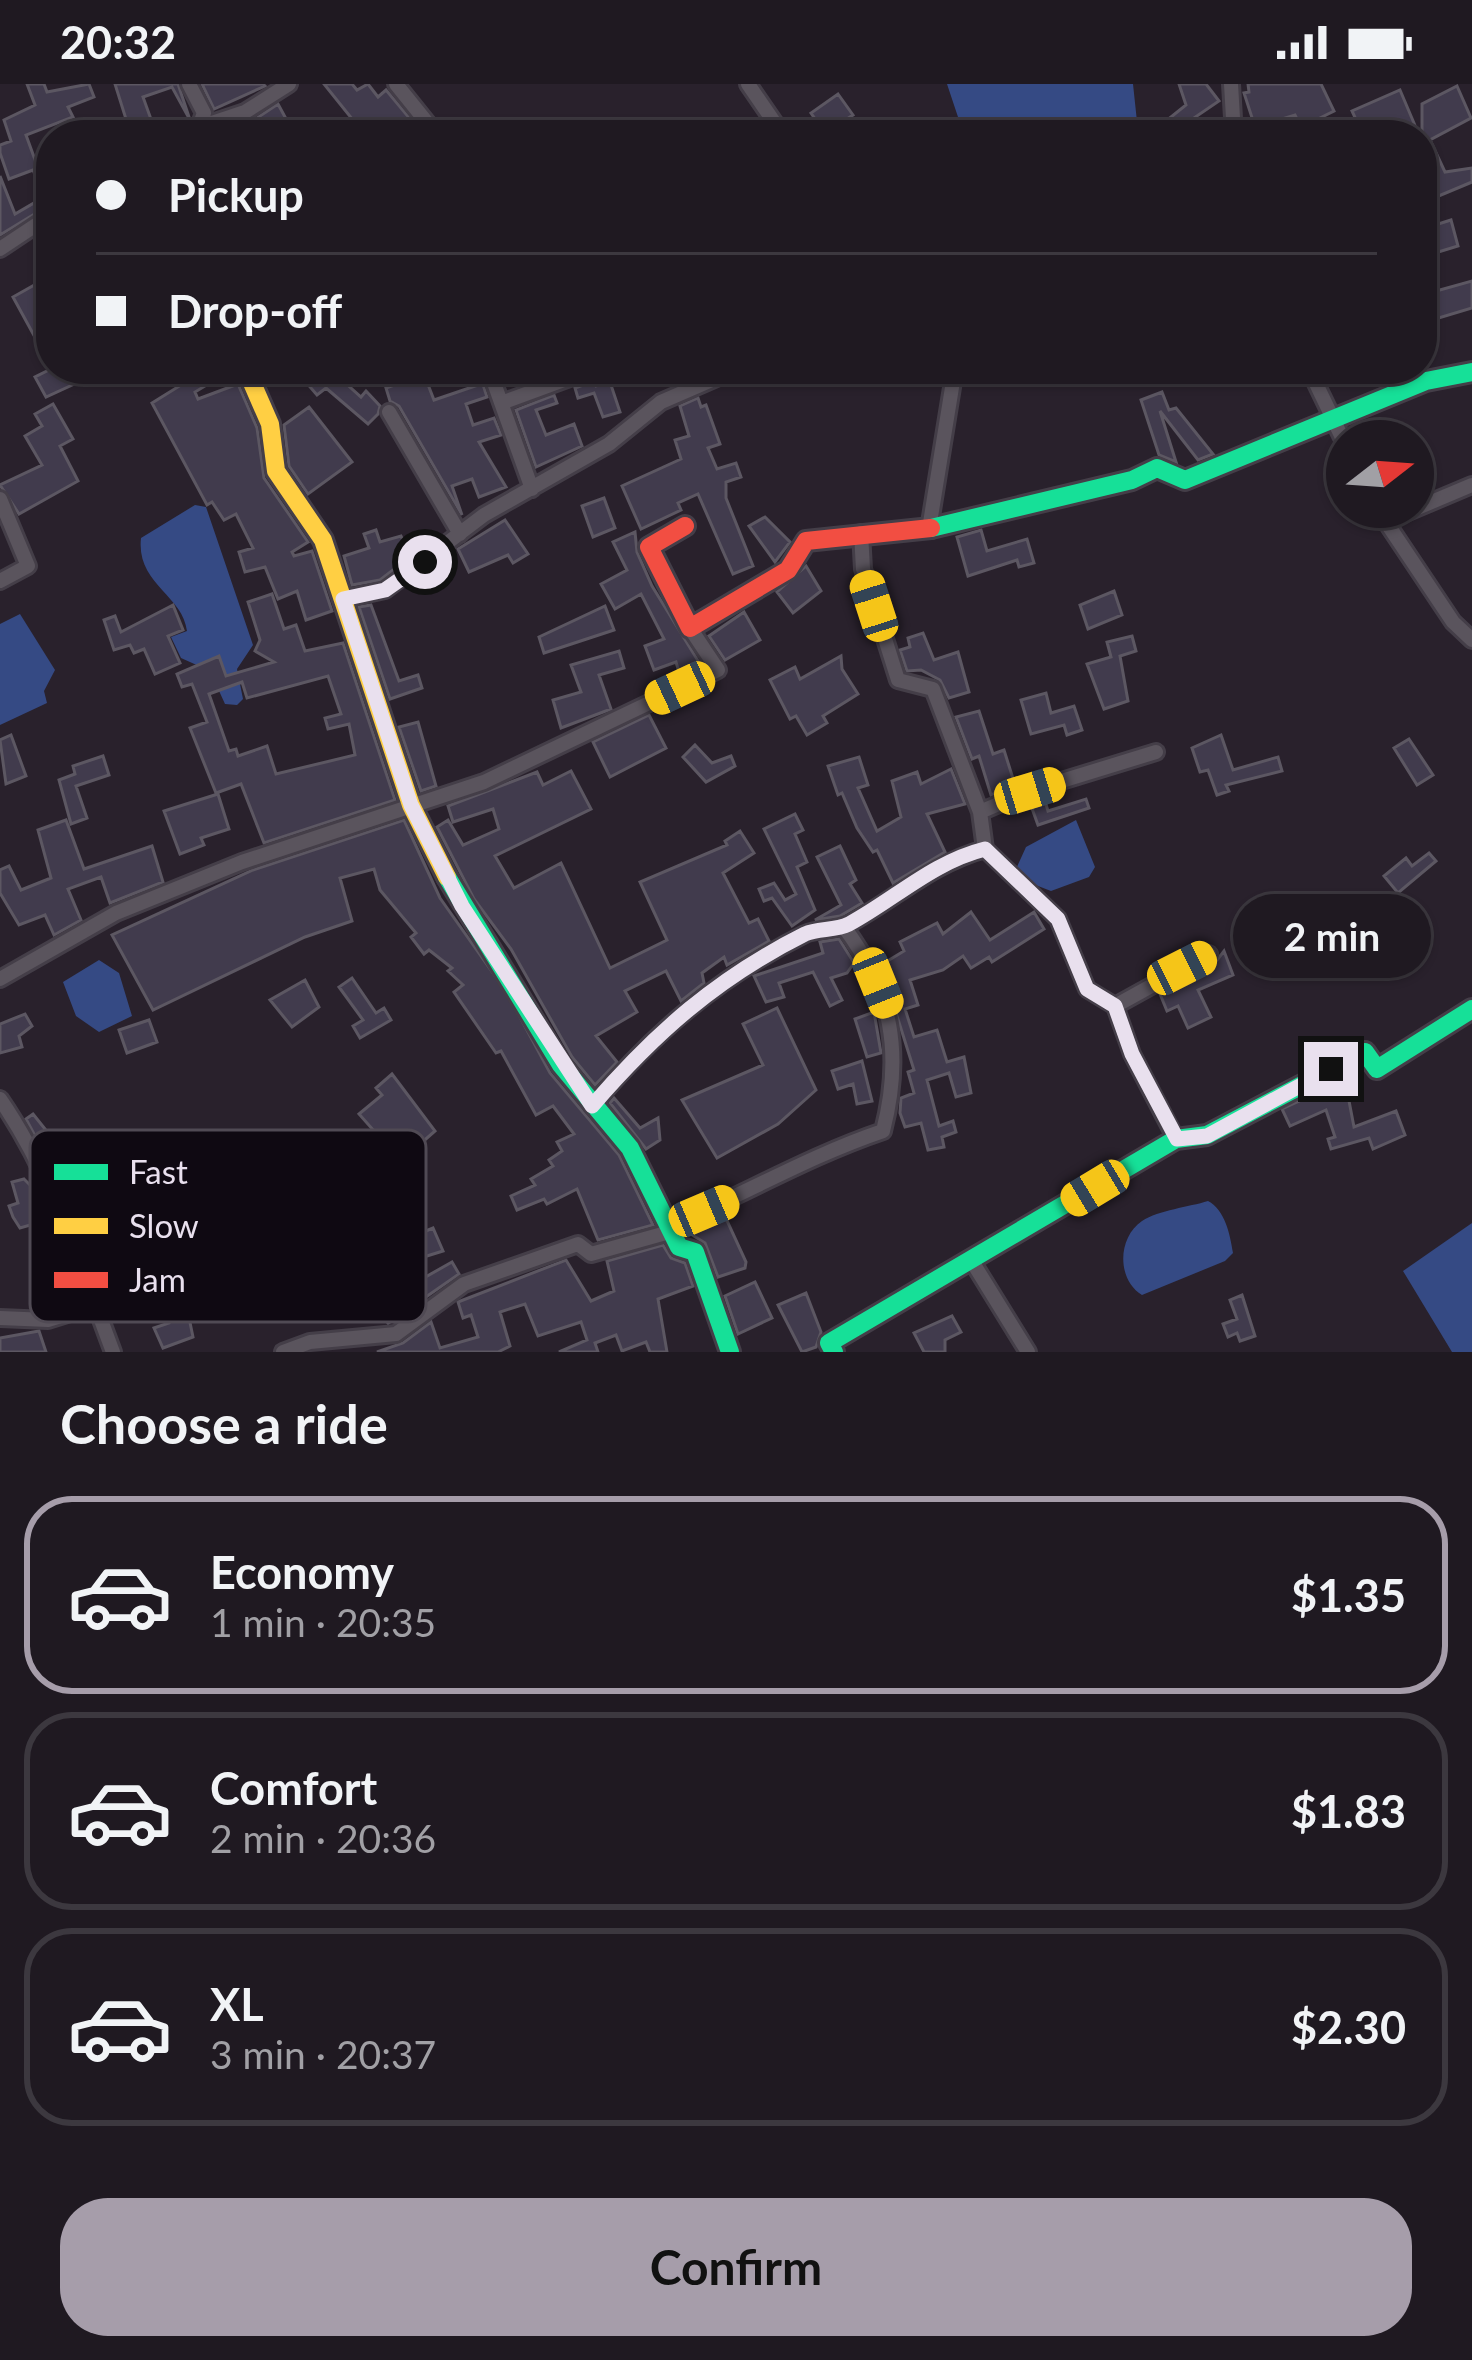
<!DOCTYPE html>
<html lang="en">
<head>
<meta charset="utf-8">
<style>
	:root { --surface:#1f1921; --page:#27222a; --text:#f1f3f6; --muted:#a1a0a5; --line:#3c383f; --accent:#a69daa }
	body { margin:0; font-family:Lato,sans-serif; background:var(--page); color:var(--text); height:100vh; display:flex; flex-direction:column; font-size:45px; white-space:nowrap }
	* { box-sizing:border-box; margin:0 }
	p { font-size:39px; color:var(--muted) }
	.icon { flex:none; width:66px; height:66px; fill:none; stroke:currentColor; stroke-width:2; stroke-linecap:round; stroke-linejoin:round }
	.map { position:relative; height:1268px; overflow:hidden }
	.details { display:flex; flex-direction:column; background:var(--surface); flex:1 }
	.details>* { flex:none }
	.guide { position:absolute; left:36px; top:36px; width:1401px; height:264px; border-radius:48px; box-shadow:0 3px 9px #0004,0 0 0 3px var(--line); display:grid; align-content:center; height:264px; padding:0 60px; background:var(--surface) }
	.needle { width:78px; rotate:73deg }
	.tools { position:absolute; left:1326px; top:336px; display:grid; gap:24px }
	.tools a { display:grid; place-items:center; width:108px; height:108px; border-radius:50%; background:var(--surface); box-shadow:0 3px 9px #0004,0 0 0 3px var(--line); font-size:60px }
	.end { position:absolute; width:54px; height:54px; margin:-27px; border:15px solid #e9e0ee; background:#111; box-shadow:0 0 0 6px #111 }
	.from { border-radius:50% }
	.bubble { position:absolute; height:84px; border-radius:42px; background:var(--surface); box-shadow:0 3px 9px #0004,0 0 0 3px var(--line); font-size:39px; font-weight:700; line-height:84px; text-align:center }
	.car { position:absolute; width:36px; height:72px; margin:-36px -18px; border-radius:15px; box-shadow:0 0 9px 3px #0007; background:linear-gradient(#f5c518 24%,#345 0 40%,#f5c518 0 76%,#345 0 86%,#f5c518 0) }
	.guide b { display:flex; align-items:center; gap:42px; height:114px; font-size:45px }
	.guide b+b { border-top:3px solid var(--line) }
	.guide i { width:30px; height:30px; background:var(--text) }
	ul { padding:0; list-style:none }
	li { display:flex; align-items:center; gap:36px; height:198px; margin:0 24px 18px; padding:0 36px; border:6px solid var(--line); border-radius:48px }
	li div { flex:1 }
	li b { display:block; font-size:45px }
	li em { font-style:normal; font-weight:700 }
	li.selected { border-color:var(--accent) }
	li>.icon { width:108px; height:108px; stroke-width:1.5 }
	h2 { padding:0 60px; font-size:54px; line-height:144px }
	.primary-button { display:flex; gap:24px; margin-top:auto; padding:24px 60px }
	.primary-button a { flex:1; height:138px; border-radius:48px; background:var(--accent); color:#111; font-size:48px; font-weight:700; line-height:138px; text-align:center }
	.status { display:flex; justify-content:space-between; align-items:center; height:84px; padding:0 60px; background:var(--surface); direction:ltr }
	.status svg { height:33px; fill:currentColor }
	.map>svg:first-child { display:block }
	.water { fill:#354a84 }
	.building { fill:#413b4d; stroke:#5c5762; stroke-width:3; fill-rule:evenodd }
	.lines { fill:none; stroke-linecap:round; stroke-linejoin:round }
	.street-casing { stroke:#443e48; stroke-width:20 }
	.fast-casing { stroke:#443e48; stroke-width:24 }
	.slow-casing { stroke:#443e48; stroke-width:24 }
	.jam-casing { stroke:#443e48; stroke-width:24 }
	.street { stroke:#5a545d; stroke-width:14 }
	.fast { stroke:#16e098; stroke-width:18 }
	.slow { stroke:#ffcf43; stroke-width:18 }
	.jam { stroke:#f24e42; stroke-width:18 }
	.route { stroke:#e9e0ee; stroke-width:15 }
	.key { fill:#0f0912; stroke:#504a54; stroke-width:3 }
	.key-label { font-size:33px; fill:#e9e0ee }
</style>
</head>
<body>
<div class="status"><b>20:32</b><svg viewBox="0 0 49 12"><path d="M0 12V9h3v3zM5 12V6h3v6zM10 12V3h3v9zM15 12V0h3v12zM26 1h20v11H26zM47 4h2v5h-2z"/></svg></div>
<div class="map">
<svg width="1472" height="1268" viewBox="0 0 1472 1268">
	<rect width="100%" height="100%" fill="#29212c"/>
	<path class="water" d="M947 0H1133L1138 47 1136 51H971L958 33Z
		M195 421 206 423 253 561 237 585 243 615 237 621 225 620 210 587 181 574 171 553 187 547C183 511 136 500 141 454Z
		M20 530 55 586 44 607 47 619 0 641V540Z
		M1076 736 1095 783 1089 793 1051 807 1025 797 1016 785 1026 763Z
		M99 876 119 889 132 932 99 948 76 932 63 898Z
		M1208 1117C1225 1126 1230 1150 1233 1169L1225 1177 1142 1211C1117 1196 1117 1154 1142 1137 1159 1126 1189 1123 1208 1117Z
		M1472 1139V1268H1452L1403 1187Z"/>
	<path class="building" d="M27 0H44L47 8 89 0 94 13 68 23 73 33 26 51 38 84 51 79V120L0 151V92L15 130 44 113 33 86 9 95 0 69V61L11 57 4 36 35 21Z
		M115 0H178L190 36 172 3 143 13 152 38 126 51H79L102 37 105 43 126 35Z
		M202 0H263L265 2 214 25Z
		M324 0H352L357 6 368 0 378 13 386 6 416 42 405 51H365Z
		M1179 0H1206L1219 17 1169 51 1161 41 1186 21Z
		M1248 0H1321L1334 27 1320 34 1333 51H1305L1295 31 1255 43 1244 9 1249 8Z
		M1457 2 1471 34 1430 56 1445 88 1472 84V98L1422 119V20Z
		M1400 6 1419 51H1378L1371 35 1358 40 1352 27Z
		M838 10 853 31 825 49 811 29Z
		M278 20 285 33 260 47 262 51H212L251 38Z
		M1451 136 1458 162 1422 173V145Z
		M45 195H51V216L36 224 50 250 37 257 13 213Z
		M1472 197V224L1422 239V211Z
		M51 285H107L46 313 35 293Z
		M165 285H233L195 308 198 315 238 300 257 344 264 394 308 458 292 468 294 472 312 467 332 527 306 536 297 507 278 515 265 483 245 488 239 468 253 464 236 430 224 436 212 418 207 421 152 319 181 301Z
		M317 285H352L340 294 361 313 366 307 380 322 378 330 368 340 326 304 317 311 304 296Z
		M407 285H422L434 316 481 300 476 285H478L487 313 466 320 473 341 494 334 501 351 479 358 506 403 479 413 472 395 452 402 462 431 399 322 390 317 386 304 411 295Z
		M594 297 596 302 610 298 620 328 603 333 594 309 578 314 575 304Z
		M1162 308 1169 326 1176 324 1213 370 1198 376 1160 327 1176 378 1159 371 1141 316Z
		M554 311 557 319 536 326 546 351 574 340 582 362 536 383 516 326Z
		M698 314 701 323 706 321 720 360 708 364 717 385 736 379 741 393 726 398V414L753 482 733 490 698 410 678 419 681 426 641 445 622 402 681 375 675 356 689 352 680 322Z
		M53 320 73 355 60 362 78 397 19 430 0 401 42 381 25 352 42 342 35 330Z
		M309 323 352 378 308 410 289 382 284 341Z
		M604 414 615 444 593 453 582 422Z
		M765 433 790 458 775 478 749 442Z
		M505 436 528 470 513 479 508 471 469 488 458 465Z
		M376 446 380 458 401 452 410 473 380 496 352 501 344 472 369 464 364 450Z
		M981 446 987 467 1027 455 1034 479 1019 483 1017 476 968 492 957 453Z
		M635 448 637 468 652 502 700 580 679 588 676 578 654 586 645 562 664 555 641 510 615 525 601 500 627 486 613 458Z
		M806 482 821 507 793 529 777 508Z
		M1114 507 1122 531 1088 545 1080 521Z
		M272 510 284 545 296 541 305 567 343 559 395 716 264 759 241 700 216 709 190 644 207 638 192 600 182 603 177 590 219 572 226 592 274 578 255 567 260 556 248 518ZM328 592 341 630 325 634 328 645 349 640 355 671 276 690 267 662 238 672 236 665 229 667 209 610 242 598 247 614Z
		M173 521 183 546 168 552 180 579 155 590 144 565 134 569 130 561 114 566 104 536 115 532 121 548Z
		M371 521 399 597 418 591 422 604 390 615 359 523Z
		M605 522 614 546 544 569 539 553Z
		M744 528 760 556 725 576 709 552Z
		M923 549 934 576 958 568 969 608 949 614 940 596 921 586 907 587 900 566 910 563 908 554Z
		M1132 552 1136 567 1120 572 1128 617 1104 625 1087 580 1111 573 1107 558Z
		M619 567 624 584 599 591 611 625 561 644 553 616 581 608 571 581Z
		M841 572 842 585 858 610 823 632 827 639 807 651 796 632 790 635 770 596 795 583 800 595Z
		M1046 609 1051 629 1074 622 1082 646 1067 651 1064 641 1031 650 1021 616Z
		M979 627 993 670 1004 666 1015 701 991 711 979 672 972 675 956 633Z
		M649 631 666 664 610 693 593 658Z
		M418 638 436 702 421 707 399 643Z
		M11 651 26 692 6 700 0 656Z
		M1221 651 1233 686 1278 673 1282 687 1226 701 1229 707 1217 711 1208 686 1200 688 1192 664Z
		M1409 655 1433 691 1417 701 1394 664Z
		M695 661 712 679 731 672 735 682 706 698 683 673Z
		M103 672 109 691 76 702 87 734 71 740 59 696 75 690 73 682Z
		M859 673 868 701 858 704 877 747 901 733 892 697 917 688 921 700 951 685 965 720 927 730 945 768 893 799 877 766 873 768 857 744 842 709 838 711 828 682Z
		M571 687 591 725 495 772 514 804 561 779 610 884 667 856 640 798 727 761 725 757 740 747 754 769 723 789 749 839 758 835 769 857 727 881 724 873 702 889 704 899 681 917 666 887 625 907 637 928 596 952 617 978 595 1001 572 973 511 865 474 815 437 743 448 736 463 761 499 745 493 725 453 738 448 722 537 688 543 701Z
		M218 710 229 745 201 754 204 761 180 770 164 727Z
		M1044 714 1048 727 1086 715 1089 724 1038 741 1030 719Z
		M795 730 803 746 795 750 807 778 797 783 815 826 792 842 772 814 764 817 759 805 774 799 785 816 796 810 764 745Z
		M66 736 84 785 152 762 163 798 110 819 101 793 68 805 81 836 54 851 45 831 19 841 0 809V786L9 782 21 806 51 794 38 746Z
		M404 736 440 814 507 909 550 989 619 1071 653 1141 598 1156 577 1105 547 1120 544 1115 517 1126 511 1112 535 1101 531 1095 553 1082 549 1076 562 1067 557 1058 574 1050 553 1022 536 1031 501 967 496 969 454 908 463 901 448 887 452 884 429 866 424 870 411 853 416 849 380 806 374 785 340 794 352 837 305 853 153 926 112 851 253 786Z
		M840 762 856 796 850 800 862 819 840 832 815 836 841 821 817 773Z
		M1429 769 1436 777 1398 809 1384 792 1406 774 1412 782Z
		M971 828 990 856 1034 828 1044 845 992 878 989 873 971 884 963 872 943 886 910 896 918 921 905 925 914 953 937 946 947 978 964 973 971 1009 956 1013 949 989 927 996 939 1042 953 1037 956 1048 942 1053 944 1063 928 1066 921 1039 905 1043 900 1029 901 1014 914 1009 908 988 914 986 881 881 904 867 900 858 937 839 943 850Z
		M839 855 854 879 847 889 831 894 842 916 830 922 813 888 779 899 784 913 766 918 754 892 823 869 820 858Z
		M1224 867 1233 891 1198 906 1211 933 1188 944 1178 922 1167 927 1160 910 1214 880Z
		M352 894 376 929 384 924 391 936 360 954 353 942 363 936 339 903Z
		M305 896 319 923 292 943 270 916Z
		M777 924 816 1006 778 1040 717 1074 682 1016 763 981 743 940Z
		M874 928 881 969 867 973 855 935Z
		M25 930 32 942 19 952 22 963 0 969V940Z
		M149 936 157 958 127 969 119 946Z
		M862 977 872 1017 857 1020 853 1000 838 1005 832 987Z
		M392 990 435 1047 402 1076 410 1073 425 1111 409 1118 421 1149 433 1144 443 1167 401 1180 390 1130 368 1139 377 1169 370 1171 372 1177 344 1185 350 1214 328 1220 322 1199 333 1197 325 1172 321 1174 315 1158 310 1159 299 1107 329 1098 335 1118 373 1107 359 1077 383 1057 359 1030 382 1011 376 1004Z
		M1345 996 1354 1043 1396 1027 1405 1051 1373 1065 1369 1054 1331 1065 1328 1055 1335 1053 1326 1026 1290 1042 1282 1025Z
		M614 1014 640 1044 658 1034 660 1056 646 1065 610 1019Z
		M33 1030 53 1055 64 1048 69 1058 62 1062 73 1085 57 1093 26 1035Z
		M24 1095 40 1111 52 1139 47 1142 44 1137 20 1144 13 1133 9 1122 18 1119 12 1098Z
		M724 1130 746 1178 745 1184 718 1193 705 1159 686 1147Z
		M175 1160 179 1181 190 1177 194 1191 181 1195 193 1253 163 1264 154 1244 169 1239 168 1215 149 1169Z
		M663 1161 671 1174 685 1179 693 1202 658 1215 667 1268H650L646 1258 622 1267 616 1251 595 1259 598 1268H559L587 1256 581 1238 538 1252 525 1220 500 1228 510 1262 498 1268H377L403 1259 431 1238 440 1264 478 1253 471 1231 463 1234 458 1218 566 1176 591 1217 614 1207 607 1177Z
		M452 1178 459 1190 387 1240 401 1227 392 1212Z
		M755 1198 772 1234 738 1250 725 1212Z
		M806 1209 821 1248 816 1263 802 1268 778 1221Z
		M1242 1211 1255 1252 1240 1257 1237 1249 1228 1253 1223 1240 1237 1235 1230 1216Z
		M952 1232 961 1248 945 1256V1268H924L914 1249Z
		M39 1247 46 1268H0V1254Z"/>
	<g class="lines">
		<defs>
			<path id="street" d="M189 0 204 29 196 51
				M396 0 437 51
				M748 0 783 51
				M1231 0 1234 51
				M203 42 245 28 289 0
				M0 165 51 131
				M489 285 532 405
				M1309 285 1347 364
				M504 318 594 285
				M389 328 460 450
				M0 415 28 482 0 497
				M1376 423 1453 538 1472 556
				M1384 438 1472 401
				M929 445 955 285
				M861 449 863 485 898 596 933 605 980 728 985 765 1058 835 1087 905 1115 922 1132 970 1176 1055
				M343 515 385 506 484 431 609 360 661 318 737 285
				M980 728 1029 707 1156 668
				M0 895 116 829 242 778 484 698 718 586 690 544
				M1115 922 1209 870
				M0 1015C53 1092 80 1181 113 1268
				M592 1022C654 949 717 894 805 850 818 844 835 847 849 840 895 815 933 779 985 765
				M672 1141C743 1111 809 1072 883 1047 903 970 892 907 844 843
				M973 1179 1028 1268
				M0 1234 48 1236 96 1221
				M283 1268 310 1258 396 1250 464 1200 578 1160 591 1170 673 1147"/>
			<path id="fast" d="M931 444 1132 396 1157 384 1185 396 1426 297 1472 288
				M447 793 561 981 630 1064 679 1163 695 1168 730 1268
				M834 1268 829 1259 1176 1055 1207 1051 1365 968 1377 985 1472 925"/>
			<path id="slow" d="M246 285 270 340 276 387 323 456 411 721 447 793"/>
			<path id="jam" d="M685 442 649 463 690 544 788 486 806 457 931 444"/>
		</defs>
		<use href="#street" class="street-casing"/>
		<use href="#fast" class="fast-casing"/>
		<use href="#slow" class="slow-casing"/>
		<use href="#jam" class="jam-casing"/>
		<use href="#street" class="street"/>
		<use href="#fast" class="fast"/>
		<use href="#slow" class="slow"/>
		<use href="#jam" class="jam"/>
	</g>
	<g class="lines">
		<path class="route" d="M425 478 385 506 343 515 411 721 462 822 592 1022C655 949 717 894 805 850 818 844 835 847 849 840 895 815 933 778 985 765L1058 835 1087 905 1115 922 1132 970 1177 1055 1207 1052 1331 985"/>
	</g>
	<rect x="30" y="1046" width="396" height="192" rx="18" class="key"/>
	<rect x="54" y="1080" width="54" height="16" fill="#16e098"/>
	<rect x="54" y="1134" width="54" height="16" fill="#ffcf43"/>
	<rect x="54" y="1188" width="54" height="16" fill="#f24e42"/>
	<g class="key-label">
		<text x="129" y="1100">Fast</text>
		<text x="129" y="1154">Slow</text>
		<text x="129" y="1208">Jam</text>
	</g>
</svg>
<div class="tools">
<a><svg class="needle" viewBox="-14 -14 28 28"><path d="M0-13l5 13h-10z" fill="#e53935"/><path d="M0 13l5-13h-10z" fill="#a1a0a5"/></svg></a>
</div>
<i class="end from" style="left:425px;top:478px"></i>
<i class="end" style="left:1331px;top:985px"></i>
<div class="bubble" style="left:1233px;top:810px;width:198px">2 min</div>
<i class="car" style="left:874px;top:522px;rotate:342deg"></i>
<i class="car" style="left:680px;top:604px;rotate:245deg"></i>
<i class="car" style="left:1030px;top:707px;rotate:73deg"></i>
<i class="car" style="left:1182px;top:884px;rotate:63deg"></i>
<i class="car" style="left:878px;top:899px;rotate:158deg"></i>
<i class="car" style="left:1095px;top:1104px;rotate:239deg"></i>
<i class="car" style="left:704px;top:1127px;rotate:67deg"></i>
<div class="guide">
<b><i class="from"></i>Pickup</b>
<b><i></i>Drop-off</b>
</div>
</div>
<section class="details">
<h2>Choose a ride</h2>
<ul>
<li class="selected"><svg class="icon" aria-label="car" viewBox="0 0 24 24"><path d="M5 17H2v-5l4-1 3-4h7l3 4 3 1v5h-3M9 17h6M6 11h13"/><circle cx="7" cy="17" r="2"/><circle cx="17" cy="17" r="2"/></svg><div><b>Economy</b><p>1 min · 20:35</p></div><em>$1.35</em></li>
<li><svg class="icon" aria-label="car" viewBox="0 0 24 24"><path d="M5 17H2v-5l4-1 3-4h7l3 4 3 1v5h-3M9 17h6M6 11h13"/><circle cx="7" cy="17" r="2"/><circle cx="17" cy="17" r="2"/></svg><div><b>Comfort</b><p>2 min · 20:36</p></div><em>$1.83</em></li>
<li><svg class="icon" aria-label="car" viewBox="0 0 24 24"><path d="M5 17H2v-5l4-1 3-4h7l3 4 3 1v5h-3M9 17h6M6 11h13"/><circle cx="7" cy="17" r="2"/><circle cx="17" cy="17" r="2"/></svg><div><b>XL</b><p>3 min · 20:37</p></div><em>$2.30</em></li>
</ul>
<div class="primary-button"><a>Confirm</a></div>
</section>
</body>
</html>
